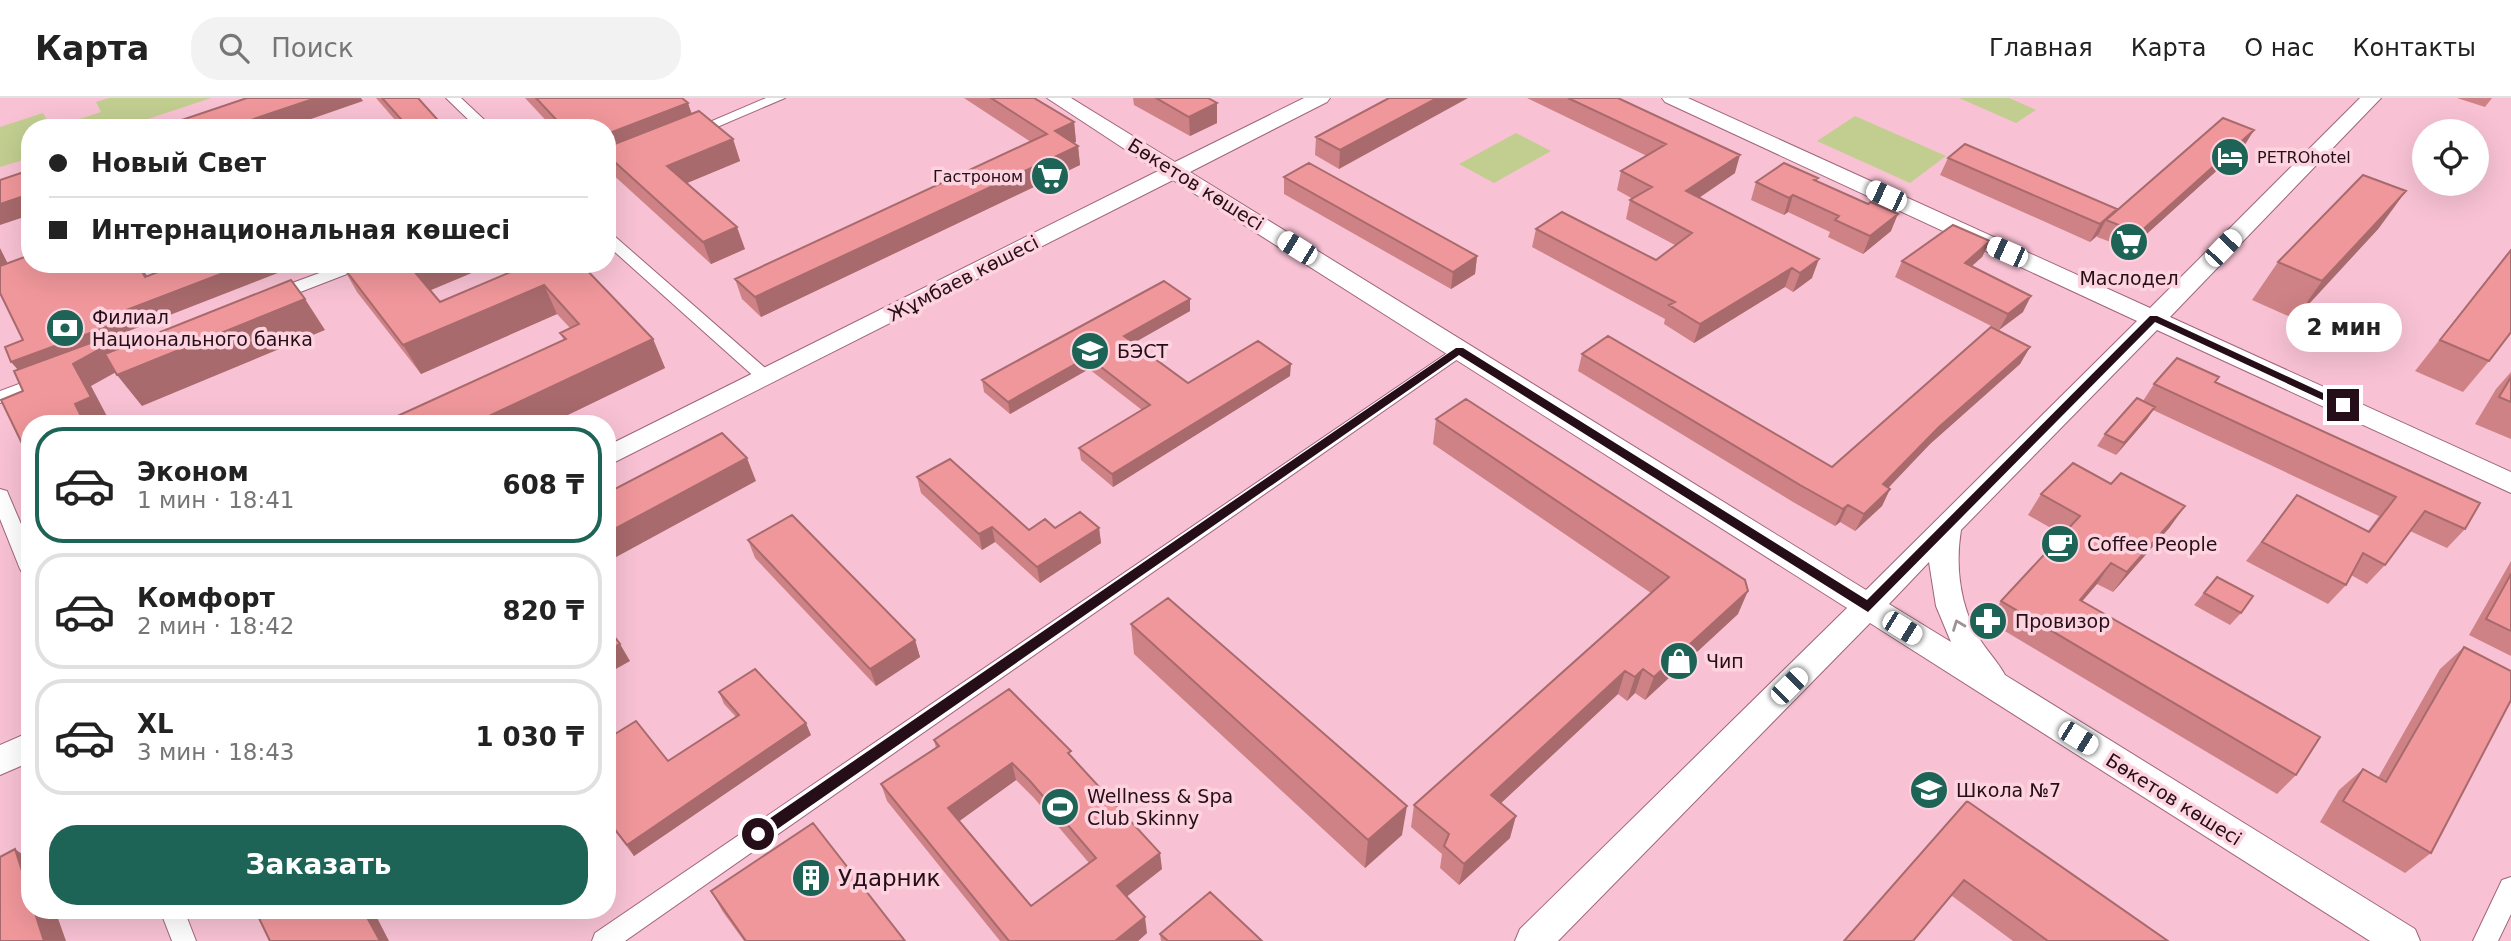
<!DOCTYPE html>
<html lang="ru">
<head>
<meta charset="utf-8">
<style>
	:root { --surface:#fff; --page:#f2f2f2; --text:#222; --muted:#767676; --line:#e0e0e0; --accent:#1e6456 }
	body { margin:0; font-family:"DejaVu Sans",sans-serif; background:var(--page); color:var(--text); height:100vh; display:flex; flex-direction:column; font-size:26px; white-space:nowrap }
	* { box-sizing:border-box; margin:0 }
	p { font-size:23px; color:var(--muted) }
	.icon { flex:none; width:38px; height:38px; fill:none; stroke:currentColor; stroke-width:2; stroke-linecap:round; stroke-linejoin:round }
	.map { position:relative; flex:1; overflow:hidden }
	.panel { position:absolute; left:21px; top:317px; width:595px; height:504px; display:flex; flex-direction:column; background:var(--surface); border-radius:28px; box-shadow:0 7px 28px #0002 }
	.panel>* { flex:none }
	.guide { position:absolute; left:21px; top:21px; width:595px; height:154px; border-radius:28px; box-shadow:0 7px 28px #0002; display:grid; align-content:center; height:154px; padding:0 28px; background:var(--surface) }
	.controls { position:absolute; left:2412px; top:21px; display:grid; gap:14px }
	.controls a { display:grid; place-items:center; width:77px; height:77px; border-radius:50%; background:var(--surface); box-shadow:0 7px 28px #0002; font-size:35px }
	.end { position:absolute; width:32px; height:32px; margin:-16px; border:9px solid #250e17; background:#fff; box-shadow:0 0 0 4px #fff }
	.from { border-radius:50% }
	.bubble { position:absolute; height:49px; border-radius:24px; background:var(--surface); box-shadow:0 7px 28px #0002; font-size:23px; font-weight:600; line-height:49px; text-align:center }
	.car { position:absolute; width:21px; height:42px; margin:-21px -10px; border-radius:9px; box-shadow:0 0 5px 2px #0007; background:linear-gradient(#fff 24%,#345 0 40%,#fff 0 76%,#345 0 86%,#fff 0) }
	.guide b { display:flex; align-items:center; gap:24px; height:66px; font-size:26px }
	.guide b+b { border-top:2px solid var(--line) }
	.guide i { width:18px; height:18px; background:var(--text) }
	ul { padding:12px 0 0; list-style:none }
	li { display:flex; align-items:center; gap:21px; height:116px; margin:0 14px 10px; padding:0 14px; border:4px solid var(--line); border-radius:28px }
	li div { flex:1 }
	li b { display:block; font-size:26px }
	li em { font-style:normal; font-weight:600 }
	li.active { border-color:var(--accent) }
	li>.icon { width:63px; height:63px; stroke-width:1.5 }
	.primary-button { display:flex; gap:14px; margin-top:auto; padding:14px 28px }
	.primary-button a { flex:1; height:80px; border-radius:28px; background:var(--accent); color:#fff; font-size:28px; font-weight:600; line-height:80px; text-align:center }
	header { display:flex; align-items:center; gap:42px; box-sizing:border-box; height:98px; padding:0 35px; background:var(--surface); border-bottom:2px solid var(--line) }
	header strong { font-size:33px }
	nav { display:flex; gap:38px; margin-inline-start:auto; font-size:24px }
	.search { width:490px; height:63px; background:var(--page); display:flex; align-items:center; gap:18px; box-sizing:border-box; padding:0 24px; border-radius:28px; color:var(--muted); font-size:26px }
	.map>svg:first-child { display:block }
	.green { fill:#c2ce90 }
	.lines { fill:none; stroke-linecap:round; stroke-linejoin:round }
	.street-casing { stroke:#a1657a; stroke-width:2 }
	.secondary-casing { stroke:#a1657a; stroke-width:2 }
	.street { fill:#fff; fill-rule:evenodd }
	.secondary { fill:#fff; fill-rule:evenodd }
	.wall { fill:#ce8285; fill-rule:evenodd }
	.shaded-wall { fill:#a86a6c }
	.building { fill:#f0979b; stroke:#a86a6c; stroke-width:2; fill-rule:evenodd }
	.oneway { stroke:#9d9397 }
	.route { fill:#250e17 }
	.labels { text-anchor:middle; stroke-width:7; stroke-linejoin:round; paint-order:stroke }
	.far-poi-label { font-size:16px; fill:#250e17; stroke:#fdd3e0; text-anchor:start }
	.street-label { font-size:19px; fill:#250e17; stroke:#fdd3e0 }
	.poi-label { font-size:19px; fill:#250e17; stroke:#fdd3e0; text-anchor:start }
	.near-poi-label { font-size:23px; fill:#250e17; stroke:#fdd3e0; text-anchor:start }
</style>
</head>
<body>
<header>
<strong>Карта</strong>
<div class="search"><svg class="icon" aria-label="search" viewBox="0 0 24 24"><circle cx="10" cy="10" r="6"/><path d="M15 15l6 6"/></svg>Поиск</div>
<nav><a>Главная</a><a>Карта</a><a>О нас</a><a>Контакты</a></nav>
</header>
<div class="map">
<svg width="2511" height="843" viewBox="0 0 2511 843">
	<rect width="100%" height="100%" fill="#f8c2d4"/>
	<path class="green" d="M109 0H211L121 30H30V60L0 69V29L43 15 52 30 101 14 96 4Z
		M1959 0H2009L2036 12 2016 25Z
		M1855 18 1946 58 1910 85 1817 43Z
		M1516 35 1551 53 1494 85 1459 66Z"/>
	<g class="lines">
		<defs>
			<path id="street" d="M446 0H461L493 30H477Z
				M766 0H785L696 38H686L684 35Z
				M607 134 612 136 771 275 774 279 771 283H759L607 147Z
				M344 166H367L365 169 277 203 271 204 263 199 265 195Z
				M1459 247 1468 252 1465 256 625 843H592L595 835Z
				M46 276 55 282 52 286 0 305V293Z
				M0 391 7 393 9 398 30 447V478L23 476 20 471 0 421Z
				M2511 779V816L2498 843H2473L2502 782Z
				M160 812H184L196 843H172Z"/>
			<path id="secondary" d="M1047 0H1071L1175 64 1304 0H1330L1327 4 1190 74 1866 492 2137 223 1665 4 1662 0H1688L2150 210 2360 0H2381L2170 219 2511 374V395L2157 232 1961 432C1955 469 1960 508 1979 540 1987 553 1998 564 2005 577L2415 831 2420 843H2370L1870 525 1558 843H1515L1520 831 1847 510 1173 82 607 368V348L1158 73ZM1929 464 1936 508 1951 544 1889 506Z
				M30 634V664L0 677V647Z"/>
		</defs>
		<use href="#street" class="street-casing"/>
		<use href="#secondary" class="secondary-casing"/>
		<use href="#street" class="street"/>
		<use href="#secondary" class="secondary"/>
	</g>
	<path class="wall" d="M376 0H418L445 30H402Z
		M525 0H682L691 16 733 41 740 63 687 85 745 151 711 166 610 74 607 67V30H553Z
		M964 0H1034L1074 24 1076 44 1073 45 1078 48 1080 67 761 219 742 201 735 181 1031 44Z
		M1133 0H1208L1217 25 1190 38 1134 7Z
		M1389 0 1339 71 1315 57 1316 39Z
		M1527 0H1618L1735 75 1699 100 1812 180 1793 194 1785 189 1694 245 1664 226 1665 221 1532 149 1536 131 1656 162 1675 147 1626 121 1630 102 1633 101 1617 92 1621 73 1647 58Z
		M2457 0H2492L2485 9Z
		M2254 32 2244 48 2130 151 2097 139 2098 137 2090 144 1940 77 1948 60 2116 113Z
		M1284 79 1477 158 1475 176 1451 191 1284 96Z
		M1818 80 1816 83 1891 133 1863 156 1828 139 1830 134 1788 114 1784 117 1751 102 1756 84Z
		M2379 130 2295 221 2252 202 2278 164Z
		M1990 143 1982 159 1972 168 2023 214 1999 232 1895 179 1902 163Z
		M2511 151 2489 263 2463 294 2415 273Z
		M341 166H493L430 192 440 204 518 171 514 166H581L653 241 665 270 549 326H380L564 242 560 235 570 230 557 216 421 276 357 194Z
		M1190 201V213L1133 245 1188 285 1290 278 1113 389 1081 362 1079 350 1142 312 1089 271 1010 316 984 294 982 282Z
		M2030 249 2020 266 1930 346 1888 389 1890 391 1882 408 1855 433 1840 424 1835 428 1793 404 1578 273 1582 256 1832 369Z
		M2511 274V341L2475 326 2496 291Z
		M2219 279 2215 285 2465 431 2447 450 2410 433 2385 467 2367 486 2351 477 2346 487 2328 506 2246 463 2297 397 2368 433 2379 418 2153 312 2147 321 2116 357 2097 348 2105 336 2143 303 2154 286Z
		M1436 321 1738 516 1645 602 1635 595 1627 603 1618 596 1501 705 1510 740 1459 787 1440 770 1442 756 1411 729 1414 707 1651 495 1433 346Z
		M917 379 1029 432 1055 430H1099L1101 445 1040 485 995 444 982 452 921 395Z
		M2041 396 2170 429 2113 494 2097 486 2082 503 2296 677 2277 696 1988 523 2001 503 2063 437 2028 417Z
		M748 442 915 542 920 559 876 588 755 460Z
		M2511 463V558L2469 537Z
		M2217 479 2241 515 2230 527 2194 507Z
		M1131 526 1402 737 1365 770 1134 556Z
		M2464 549 2431 755 2405 775 2320 724 2339 692 2363 671 2378 680 2440 571Z
		M719 594 811 637 634 758 607 723V641L668 663 736 619 724 606Z
		M934 642 1073 660 1162 771 1127 798 1147 835 1138 843H1000L887 703 881 686 936 650ZM1016 682 1034 700 1089 765 1031 808 959 723Z
		M1967 703 2168 843H2013L1952 798Z
		M711 793 905 843H744L723 814Z
		M1160 836 1262 843H1161Z"/>
	<path class="shaded-wall" d="M316 0H361L363 3 285 30H227Z
		M1437 0H1468L1339 71 1340 52Z
		M688 5 695 25 607 57V36Z
		M1217 5V25L1190 38 1189 19Z
		M1074 24 1076 44 1057 52 1055 33Z
		M2254 32 2244 48 2130 151 2139 135Z
		M733 41 740 63 675 90 667 68Z
		M1078 48 1080 67 761 219 755 199Z
		M1740 57 1735 75 1681 112 1686 93Z
		M2406 93 2379 130 2295 221 2322 183Z
		M30 96V117L0 127V106Z
		M1793 97 1788 114 1784 117 1789 100Z
		M2117 111 2106 122 2098 137 2090 144 2100 126Z
		M1898 116 1891 133 1863 156 1870 138Z
		M737 129 745 151 711 166 703 144Z
		M1990 143 1982 159 1957 181 1965 165Z
		M0 150 17 184 0 190Z
		M1477 158 1475 176 1451 191 1453 174Z
		M1819 161 1812 180 1793 194 1800 175Z
		M138 166H140L157 195 145 179Z
		M247 166H278L283 173 121 236 125 244 122 245 136 263 91 288 109 322 101 326H85L75 306 26 281 11 264 108 219Z
		M408 166H493L424 195Z
		M500 166H511L502 170Z
		M1792 170 1785 189 1694 245 1700 226Z
		M544 187 557 216 421 276 403 247Z
		M2031 198 2023 214 1999 232 2008 216Z
		M305 201 325 232 142 308 117 277Z
		M1190 201V213L1125 250 1124 238Z
		M653 241 665 270 549 326H472Z
		M2030 249 2020 266 1930 346 1875 404 1883 386 1939 329Z
		M1088 259 1089 271 1010 316 1008 304Z
		M1291 266 1290 278 1113 389 1112 376Z
		M2155 309 2147 321 2116 357 2124 345Z
		M747 360 756 383 607 464V435Z
		M1890 391 1882 408 1855 433 1864 416Z
		M1848 407 1840 424 1835 428 1843 411Z
		M2185 408 2170 429 2113 494 2127 474Z
		M992 429 995 444 982 452 979 436Z
		M1099 430 1101 445 1040 485 1037 469Z
		M2111 465 2097 486 2066 522 2080 502Z
		M1748 493 1738 516 1645 602 1654 579Z
		M915 542 920 559 876 588 870 571Z
		M620 546 630 563 607 576V553Z
		M1643 571 1635 595 1627 603 1635 579Z
		M1625 573 1618 596 1486 719 1491 697Z
		M806 625 811 637 634 758 627 747Z
		M1012 665 1016 682 954 727 948 710Z
		M1407 708 1402 737 1365 770 1368 742Z
		M1516 718 1510 740 1459 787 1464 766Z
		M15 751 30 762V798Z
		M1160 755 1162 771 1120 804 1117 788Z
		M34 812H55L66 843H44Z
		M363 812H373L389 843H380Z
		M1145 819 1147 835 1138 843H1115Z"/>
	<path class="building" d="M247 0H316L227 30H158Z
		M382 0H418L445 30H409Z
		M536 0H682L688 5 607 36V30H564Z
		M991 0H1034L1074 24 1055 33 1078 48 755 199 735 181 1047 36Z
		M1156 0H1208L1217 5 1189 19Z
		M1389 0H1437L1340 52 1316 39Z
		M1568 0H1618L1740 57 1686 93 1819 161 1800 175 1792 170 1700 226 1669 207 1675 204 1536 131 1562 114 1656 162 1692 135 1630 102 1652 89 1621 73 1666 46Z
		M699 13 733 41 667 68 737 129 703 144 607 57V49Z
		M2223 20 2254 32 2139 135 2106 122Z
		M1965 46 2117 111 2100 126 1948 60Z
		M1309 65 1477 158 1453 174 1284 79Z
		M1784 65 1818 80 1814 82 1868 106 1871 104 1898 116 1870 138 1835 122 1839 118 1793 97 1789 100 1756 84Z
		M30 72V96L0 106V82Z
		M2363 77 2406 93 2322 183 2278 164Z
		M1953 127 1990 143 1965 165 2031 198 2008 216 1902 163Z
		M2511 152V234L2489 263 2440 242Z
		M30 157V166H138L145 179 179 166H247L108 219 112 227 11 264 5 249 23 242 0 195V168Z
		M341 166H408L440 204 527 167 526 166H581L653 241 472 326H380L566 241 560 235 579 226 544 187 403 247Z
		M291 182 305 201 117 277 105 256Z
		M1164 183 1190 201 1124 238 1188 285 1258 243 1291 266 1112 376 1079 350 1150 307 1088 259 1008 304 982 282Z
		M1991 229 2030 249 1939 329 1883 386 1890 391 1864 416 1848 407 1843 411 1800 387 1582 256 1608 238 1832 369Z
		M115 236 118 241 73 266 91 299 75 306 85 326H30V362L1 302 23 293 14 273Z
		M2177 260 2219 279 2215 284 2480 405 2465 431 2425 413 2385 467 2363 455 2346 487 2262 444 2297 397 2369 434 2396 399 2154 286Z
		M2511 279V304L2499 299Z
		M2137 300 2155 309 2124 345 2105 336Z
		M1466 301 1745 482 1748 493 1654 579 1643 571 1635 579 1625 573 1491 697 1516 718 1464 766 1444 748 1449 736 1414 707 1669 479 1436 321Z
		M722 335 747 360 607 435V395Z
		M950 361 1029 432 1045 421 1055 430 1080 414 1099 430 1037 469 992 429 979 436 917 379Z
		M2073 365 2111 386 2121 375 2185 408 2127 474 2111 465 2080 502 2320 639 2296 677 2001 503 2080 418 2041 396Z
		M792 417 915 542 870 571 748 442Z
		M2511 476V533L2486 521Z
		M2217 479 2253 498 2241 515 2204 495Z
		M1168 500 1407 708 1368 742 1131 526Z
		M607 529 620 546 607 553Z
		M2464 549 2511 573V602L2431 755 2343 703 2363 671 2386 684Z
		M755 571 806 625 627 747 607 721V641L636 623 668 663 739 617 719 594Z
		M1009 591 1071 653 1068 655 1160 755 1117 788 1145 819 1115 843H1009L881 686 939 648 934 642ZM1012 665 1030 683 1096 760 1031 808 948 710Z
		M1967 703 2168 843H2048L1964 782 1913 843H1844Z
		M813 725 905 843H746L711 793Z
		M15 751 30 798V812H34L44 843H0V759Z
		M1210 794 1262 843H1168L1160 836Z
		M255 812H363L380 843H270Z"/>
	<defs><path id="oneway-chevron" d="M-2-3.5L2.5 0L-2 3.5" fill="none" stroke-width="1.6" stroke-linecap="round" stroke-linejoin="round" transform="scale(1.75)"/></defs>
	<use class="oneway" href="#oneway-chevron" transform="translate(1958 527) rotate(-111)"/>
	<path class="route" d="M2150 218H2157L2349 307 2340 310 2155 224 1868 514 1459 257 763 741 758 742 751 736 753 732 1456 250H1463L1867 502Z"/>
	<defs>
		<symbol id="hotel-disc" viewBox="-11 -11 22 22"><circle r="9.5" fill="#1e6456" stroke="#fdd3e0"/><path d="M-6-4.5h1.5V1H6V5H4.5V3h-9V5H-6ZM-4 0a1.8 1.8 0 1 1 3.6 0ZM.5 0V-2.5h3Q6-2.5 6 0Z" fill="#fff"/></symbol>
		<symbol id="supermarket-disc" viewBox="-11 -11 22 22"><circle r="9.5" fill="#1e6456" stroke="#fdd3e0"/><path d="M-6-5.5h2.5l.6 2H6L4.5 2H-2.5L-4.4-4H-6ZM-1.5 3.2a1.3 1.3 0 1 0 .1 0ZM3 3.2a1.3 1.3 0 1 0 .1 0Z" fill="#fff"/></symbol>
		<symbol id="bank-disc" viewBox="-11 -11 22 22"><circle r="9.5" fill="#1e6456" stroke="#fdd3e0"/><path d="M-6-4H6V4H-6ZM0-2.3a2.3 2.3 0 1 0 0 4.6a2.3 2.3 0 1 0 0-4.6Z" fill="#fff"/></symbol>
		<symbol id="school-disc" viewBox="-11 -11 22 22"><circle r="9.5" fill="#1e6456" stroke="#fdd3e0"/><path d="M0-5L7-2L0 1L-7-2ZM-4 1L0 2.5L4 1V4Q0 6-4 4Z" fill="#fff"/></symbol>
		<symbol id="cafe-disc" viewBox="-11 -11 22 22"><circle r="9.5" fill="#1e6456" stroke="#fdd3e0"/><path d="M-5.5-4.5H6V0H3Q3 3.5 0 3.5H-2.5Q-5.5 3.5-5.5 0ZM3-3.2v2h1.7v-2ZM-6 4.5H4V6H-6Z" fill="#fff"/></symbol>
		<symbol id="pharmacy-disc" viewBox="-11 -11 22 22"><circle r="9.5" fill="#1e6456" stroke="#fdd3e0"/><path d="M-2-6h4v4h4v4h-4v4h-4v-4h-4v-4h4Z" fill="#fff"/></symbol>
		<symbol id="shop-disc" viewBox="-11 -11 22 22"><circle r="9.5" fill="#1e6456" stroke="#fdd3e0"/><path d="M-5-2.5h2.3a2.7 3.5 0 0 1 5.4 0H5L5.5 6h-11ZM-1.5-2.5h3a1.5 2.3 0 0 0-3 0Z" fill="#fff"/></symbol>
		<symbol id="stadium-disc" viewBox="-11 -11 22 22"><circle r="9.5" fill="#1e6456" stroke="#fdd3e0"/><path d="M0-5a6.5 5 0 1 0 0 10a6.5 5 0 1 0 0-10ZM-3.5-1.8h7v3.6h-7Z" fill="#fff"/></symbol>
		<symbol id="building-disc" viewBox="-11 -11 22 22"><circle r="9.5" fill="#1e6456" stroke="#fdd3e0"/><path d="M-4-6H4V6H1V3H-1V6H-4ZM-2.5-4.3h1.7v1.8h-1.7ZM.8-4.3h1.7v1.8H.8ZM-2.5-1h1.7V.8h-1.7ZM.8-1h1.7V.8H.8Z" fill="#fff"/></symbol>
	</defs>
	<g fill-rule="evenodd">
		<use href="#hotel-disc" x="2208" y="37" width="44" height="44"/>
		<use href="#supermarket-disc" x="1028" y="56" width="44" height="44"/>
		<use href="#supermarket-disc" x="2107" y="122" width="44" height="44"/>
		<use href="#bank-disc" x="43" y="208" width="44" height="44"/>
		<use href="#school-disc" x="1068" y="231" width="44" height="44"/>
		<use href="#cafe-disc" x="2038" y="424" width="44" height="44"/>
		<use href="#pharmacy-disc" x="1966" y="501" width="44" height="44"/>
		<use href="#shop-disc" x="1657" y="541" width="44" height="44"/>
		<use href="#school-disc" x="1907" y="670" width="44" height="44"/>
		<use href="#stadium-disc" x="1038" y="687" width="44" height="44"/>
		<use href="#building-disc" x="789" y="758" width="44" height="44"/>
	</g>
	<g class="labels">
		<g class="far-poi-label">
			<text x="2257" y="65">PETROhotel</text>
			<text x="1023" y="84" text-anchor="end">Гастроном</text>
		</g>
		<g class="street-label">
			<text transform="translate(1196 86) rotate(32)" y="7">Бөкетов көшесі</text>
			<text transform="translate(963 180) rotate(-27)" y="7">Жұмбаев көшесі</text>
			<text transform="translate(2174 701) rotate(32)" y="7">Бөкетов көшесі</text>
		</g>
		<g class="poi-label">
			<text x="2129" y="187" text-anchor="middle">Маслодел</text>
			<text x="92" y="226">Филиал<tspan x="92" dy="22">Национального банка</tspan></text>
			<text x="1117" y="260">БЭСТ</text>
			<text x="2087" y="453">Coffee People</text>
			<text x="2015" y="530">Провизор</text>
			<text x="1706" y="570">Чип</text>
			<text x="1956" y="699">Школа №7</text>
			<text x="1087" y="705">Wellness &amp; Spa<tspan x="1087" dy="22">Club Skinny</tspan></text>
		</g>
		<g class="near-poi-label">
			<text x="838" y="788">Ударник</text>
		</g>
	</g>
</svg>
<div class="controls">
<a><svg class="icon" aria-label="locate" viewBox="0 0 24 24"><circle cx="12" cy="12" r="6"/><path d="M12 2v4M12 18v4M2 12h4M18 12h4"/></svg></a>
</div>
<i class="end from" style="left:758px;top:736px"></i>
<i class="end" style="left:2343px;top:307px"></i>
<div class="bubble" style="left:2286px;top:205px;width:116px">2 мин</div>
<i class="car" style="left:1886px;top:98px;rotate:295deg"></i>
<i class="car" style="left:1297px;top:150px;rotate:302deg"></i>
<i class="car" style="left:2223px;top:150px;rotate:44deg"></i>
<i class="car" style="left:2007px;top:154px;rotate:294deg"></i>
<i class="car" style="left:1902px;top:530px;rotate:122deg"></i>
<i class="car" style="left:1789px;top:588px;rotate:45deg"></i>
<i class="car" style="left:2078px;top:640px;rotate:122deg"></i>
<div class="guide">
<b><i class="from"></i>Новый Свет</b>
<b><i></i>Интернациональная көшесі</b>
</div>
<section class="panel">
<ul>
<li class="active"><svg class="icon" aria-label="car" viewBox="0 0 24 24"><path d="M5 17H2v-5l4-1 3-4h7l3 4 3 1v5h-3M9 17h6M6 11h13"/><circle cx="7" cy="17" r="2"/><circle cx="17" cy="17" r="2"/></svg><div><b>Эконом</b><p>1 мин · 18:41</p></div><em>608 ₸</em></li>
<li><svg class="icon" aria-label="car" viewBox="0 0 24 24"><path d="M5 17H2v-5l4-1 3-4h7l3 4 3 1v5h-3M9 17h6M6 11h13"/><circle cx="7" cy="17" r="2"/><circle cx="17" cy="17" r="2"/></svg><div><b>Комфорт</b><p>2 мин · 18:42</p></div><em>820 ₸</em></li>
<li><svg class="icon" aria-label="car" viewBox="0 0 24 24"><path d="M5 17H2v-5l4-1 3-4h7l3 4 3 1v5h-3M9 17h6M6 11h13"/><circle cx="7" cy="17" r="2"/><circle cx="17" cy="17" r="2"/></svg><div><b>XL</b><p>3 мин · 18:43</p></div><em>1 030 ₸</em></li>
</ul>
<div class="primary-button"><a>Заказать</a></div>
</section>
</div>
</body>
</html>
